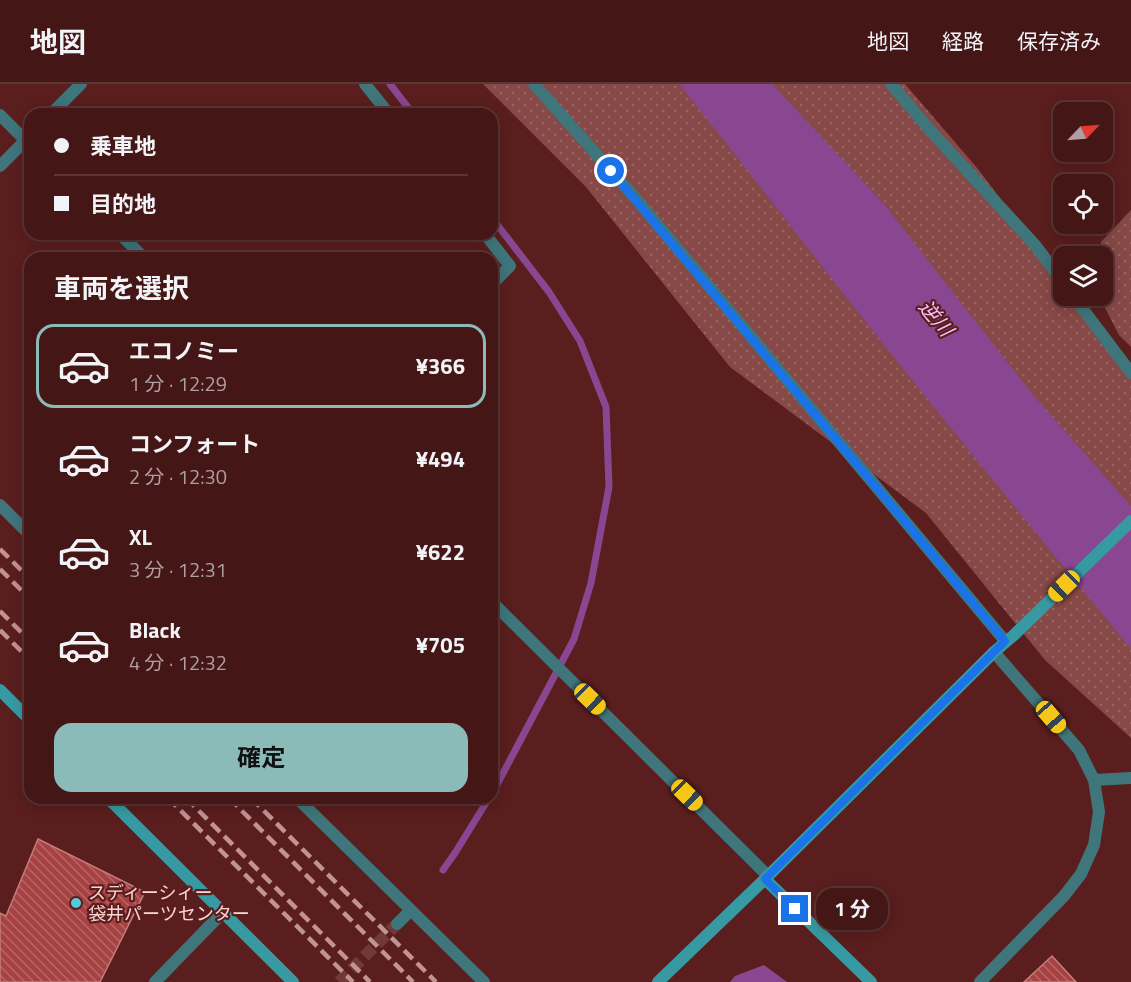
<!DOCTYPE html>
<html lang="ja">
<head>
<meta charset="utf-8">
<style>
	:root { --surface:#441616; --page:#4e2323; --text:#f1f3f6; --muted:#af9fa1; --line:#5c3535; --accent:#8bbbb9 }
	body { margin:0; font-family:"Titillium Web","Noto Sans JP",sans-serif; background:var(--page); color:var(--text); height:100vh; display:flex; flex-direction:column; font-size:22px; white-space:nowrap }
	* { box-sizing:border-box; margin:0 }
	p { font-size:20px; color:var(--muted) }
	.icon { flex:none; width:33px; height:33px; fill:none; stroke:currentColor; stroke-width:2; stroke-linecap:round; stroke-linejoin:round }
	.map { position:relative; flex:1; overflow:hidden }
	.side { position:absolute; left:24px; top:168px; width:474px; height:552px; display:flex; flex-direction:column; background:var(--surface); border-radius:18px; box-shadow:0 3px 15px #0003,0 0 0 2px var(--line) }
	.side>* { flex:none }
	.hud { position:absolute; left:24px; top:24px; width:474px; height:132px; border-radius:18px; box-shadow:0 3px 15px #0003,0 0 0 2px var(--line); display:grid; align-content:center; height:132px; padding:0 30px; background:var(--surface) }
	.needle { width:39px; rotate:65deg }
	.tools { position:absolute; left:1053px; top:18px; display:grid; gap:12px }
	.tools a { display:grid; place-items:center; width:60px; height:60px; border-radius:12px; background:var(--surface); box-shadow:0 3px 15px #0003,0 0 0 2px var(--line); font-size:30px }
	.end { position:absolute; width:27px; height:27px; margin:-14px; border:8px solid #1a73e8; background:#fff; box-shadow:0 0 0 3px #fff }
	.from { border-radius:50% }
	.bubble { position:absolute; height:42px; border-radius:18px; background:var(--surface); box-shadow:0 3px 15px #0003,0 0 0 2px var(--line); font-size:20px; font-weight:700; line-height:42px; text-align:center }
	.car { position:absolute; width:18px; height:36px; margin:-18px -9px; border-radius:8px; box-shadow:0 0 4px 2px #0007; background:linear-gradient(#f5c518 24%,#345 0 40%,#f5c518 0 76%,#345 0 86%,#f5c518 0) }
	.hud b { display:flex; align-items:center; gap:21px; height:57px; font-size:22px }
	.hud b+b { border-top:2px solid var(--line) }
	.hud i { width:15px; height:15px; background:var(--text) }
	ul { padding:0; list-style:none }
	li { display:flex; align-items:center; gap:18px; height:84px; margin:0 12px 9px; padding:0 18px; border:3px solid transparent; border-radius:18px }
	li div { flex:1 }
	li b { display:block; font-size:22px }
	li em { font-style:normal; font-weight:700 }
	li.selected { border-color:var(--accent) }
	li>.icon { width:54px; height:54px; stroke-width:1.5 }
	h2 { padding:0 30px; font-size:27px; line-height:72px }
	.button { display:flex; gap:12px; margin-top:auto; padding:12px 30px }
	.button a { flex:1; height:69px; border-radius:18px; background:var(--accent); color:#111; font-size:24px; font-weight:700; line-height:69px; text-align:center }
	header { display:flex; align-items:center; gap:36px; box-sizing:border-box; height:84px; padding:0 30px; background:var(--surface); border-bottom:2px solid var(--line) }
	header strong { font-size:28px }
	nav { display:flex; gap:33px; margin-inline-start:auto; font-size:21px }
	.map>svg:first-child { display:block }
	.grass { fill:url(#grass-dots) }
	.water { fill:#884790 }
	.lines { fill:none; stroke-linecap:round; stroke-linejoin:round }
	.stream { stroke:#884790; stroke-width:7 }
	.building { fill:url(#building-back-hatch); stroke:#c47d7a; stroke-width:1.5 }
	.street-tunnel { stroke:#723939; stroke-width:12; stroke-dasharray:12 6; stroke-linecap:butt }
	.street { stroke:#3e767b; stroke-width:12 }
	.secondary { stroke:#379aa2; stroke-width:12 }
	.rail { stroke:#c19391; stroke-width:4.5; stroke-dasharray:12 6; stroke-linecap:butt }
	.route { stroke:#1a73e8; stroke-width:8 }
	.poi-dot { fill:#52ccd6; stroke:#5a1e1e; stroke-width:2 }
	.labels { text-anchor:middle; stroke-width:4.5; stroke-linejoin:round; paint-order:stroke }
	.poi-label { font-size:18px; fill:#fcd5d2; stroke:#5a1e1e; text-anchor:start }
	.water-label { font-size:20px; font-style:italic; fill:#f7c2fd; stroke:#5a1e1e }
</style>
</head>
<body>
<header>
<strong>地図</strong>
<nav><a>地図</a><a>経路</a><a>保存済み</a></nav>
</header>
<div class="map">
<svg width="1131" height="898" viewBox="0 0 1131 898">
	<defs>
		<pattern id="grass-dots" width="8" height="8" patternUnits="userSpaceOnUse" patternTransform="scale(1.5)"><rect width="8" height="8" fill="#864947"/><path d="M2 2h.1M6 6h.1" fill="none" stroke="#986261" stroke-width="1.8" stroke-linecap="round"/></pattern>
		<pattern id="building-back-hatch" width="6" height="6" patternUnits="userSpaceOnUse" patternTransform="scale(1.5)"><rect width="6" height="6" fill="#a74243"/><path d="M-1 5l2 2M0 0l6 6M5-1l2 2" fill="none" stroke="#b86566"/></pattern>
	</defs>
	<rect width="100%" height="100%" fill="#5a1e1e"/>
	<path class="grass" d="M483 0H905L978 85 1035 161 1063 199 1064 212H1073L1131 289V654L1045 576 926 429 730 283 586 103Z
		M1131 126V263L1119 251 1102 218V172H1101V158Z"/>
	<path class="water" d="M679 0H772L884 120 1033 311 1131 422V565C1037 450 942 335 850 218 793 146 737 72 679 0Z
		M764 881 787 898H730L735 892Z"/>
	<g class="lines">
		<path class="stream" d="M390 0 413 30
			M492 134 549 208 580 257 606 323 609 403 591 499 574 555 492 710
			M443 786 455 769 489 714"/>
	</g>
	<path class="building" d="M38 755 145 808 100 898H0V829L6 832Z
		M1052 872 1076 898H1024Z"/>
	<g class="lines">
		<path class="street-tunnel" d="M339 898 397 840"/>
		<path class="street" d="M365 0 389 30
			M534 0 637 116 1005 557
			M891 0 929 45 1035 161 1064 199
			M51 30 81 0
			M0 31 30 61
			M0 82 30 52
			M120 150 144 174
			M485 150 510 182 492 200
			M1073 212 1131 289
			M0 421 30 451
			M492 518 768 792
			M1094 696 1131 694
			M297 714 484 898
			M397 840 411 826
			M155 898 223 828
			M980 898 1064 812 1081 790 1094 761 1099 728 1094 696 1079 666 994 568"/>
		<path class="secondary" d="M0 606 30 636
			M108 714 293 898
			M765 795 871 898
			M658 898 765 795 994 568 1014 551 1131 437"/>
		<path class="rail" d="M0 465 30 495
			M0 485 30 515
			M0 527 30 557
			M0 546 30 576
			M168 714 353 898
			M186 714 370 898
			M229 714 413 898
			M251 714 436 898"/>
	</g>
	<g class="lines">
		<path class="route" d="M611 87 1005 557 765 795 795 825"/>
	</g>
	<circle class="poi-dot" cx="76" cy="819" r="6"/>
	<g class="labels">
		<g class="poi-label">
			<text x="88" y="815">スディーシィー<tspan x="88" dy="21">袋井パーツセンター</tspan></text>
		</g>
		<g class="water-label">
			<text transform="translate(936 234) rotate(50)" y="7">逆川</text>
		</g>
	</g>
</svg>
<div class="tools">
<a><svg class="needle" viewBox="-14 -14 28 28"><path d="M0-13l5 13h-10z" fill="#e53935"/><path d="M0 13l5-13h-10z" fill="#af9fa1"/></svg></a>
<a><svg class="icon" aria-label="locate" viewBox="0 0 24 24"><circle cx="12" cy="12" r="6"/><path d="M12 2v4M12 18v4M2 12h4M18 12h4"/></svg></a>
<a><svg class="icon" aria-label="layers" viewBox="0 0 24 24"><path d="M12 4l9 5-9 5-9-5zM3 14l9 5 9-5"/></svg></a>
</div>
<i class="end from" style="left:611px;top:87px"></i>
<i class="end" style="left:795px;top:825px"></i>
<div class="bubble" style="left:816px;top:804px;width:72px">1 分</div>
<i class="car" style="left:1064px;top:502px;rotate:226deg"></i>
<i class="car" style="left:590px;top:615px;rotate:134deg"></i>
<i class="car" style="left:1051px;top:633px;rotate:139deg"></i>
<i class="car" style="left:687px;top:711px;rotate:134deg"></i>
<div class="hud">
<b><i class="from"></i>乗車地</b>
<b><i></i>目的地</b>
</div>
<section class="side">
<h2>車両を選択</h2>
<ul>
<li class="selected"><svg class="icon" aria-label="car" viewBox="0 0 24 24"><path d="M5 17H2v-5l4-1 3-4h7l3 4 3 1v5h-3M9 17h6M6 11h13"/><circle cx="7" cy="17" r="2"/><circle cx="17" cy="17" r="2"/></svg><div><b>エコノミー</b><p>1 分 · 12:29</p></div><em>¥366</em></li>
<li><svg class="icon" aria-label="car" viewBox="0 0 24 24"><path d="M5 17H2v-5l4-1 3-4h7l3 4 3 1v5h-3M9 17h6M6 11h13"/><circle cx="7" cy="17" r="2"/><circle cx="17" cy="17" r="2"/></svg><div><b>コンフォート</b><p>2 分 · 12:30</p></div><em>¥494</em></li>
<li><svg class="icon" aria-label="car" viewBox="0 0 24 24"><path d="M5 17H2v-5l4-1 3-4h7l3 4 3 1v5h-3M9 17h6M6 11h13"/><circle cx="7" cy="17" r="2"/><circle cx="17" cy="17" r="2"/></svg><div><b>XL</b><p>3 分 · 12:31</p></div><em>¥622</em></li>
<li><svg class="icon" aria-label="car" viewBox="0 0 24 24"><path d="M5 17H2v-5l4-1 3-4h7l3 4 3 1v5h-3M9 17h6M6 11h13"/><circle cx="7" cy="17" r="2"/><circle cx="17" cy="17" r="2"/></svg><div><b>Black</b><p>4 分 · 12:32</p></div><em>¥705</em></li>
</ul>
<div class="button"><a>確定</a></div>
</section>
</div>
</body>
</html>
